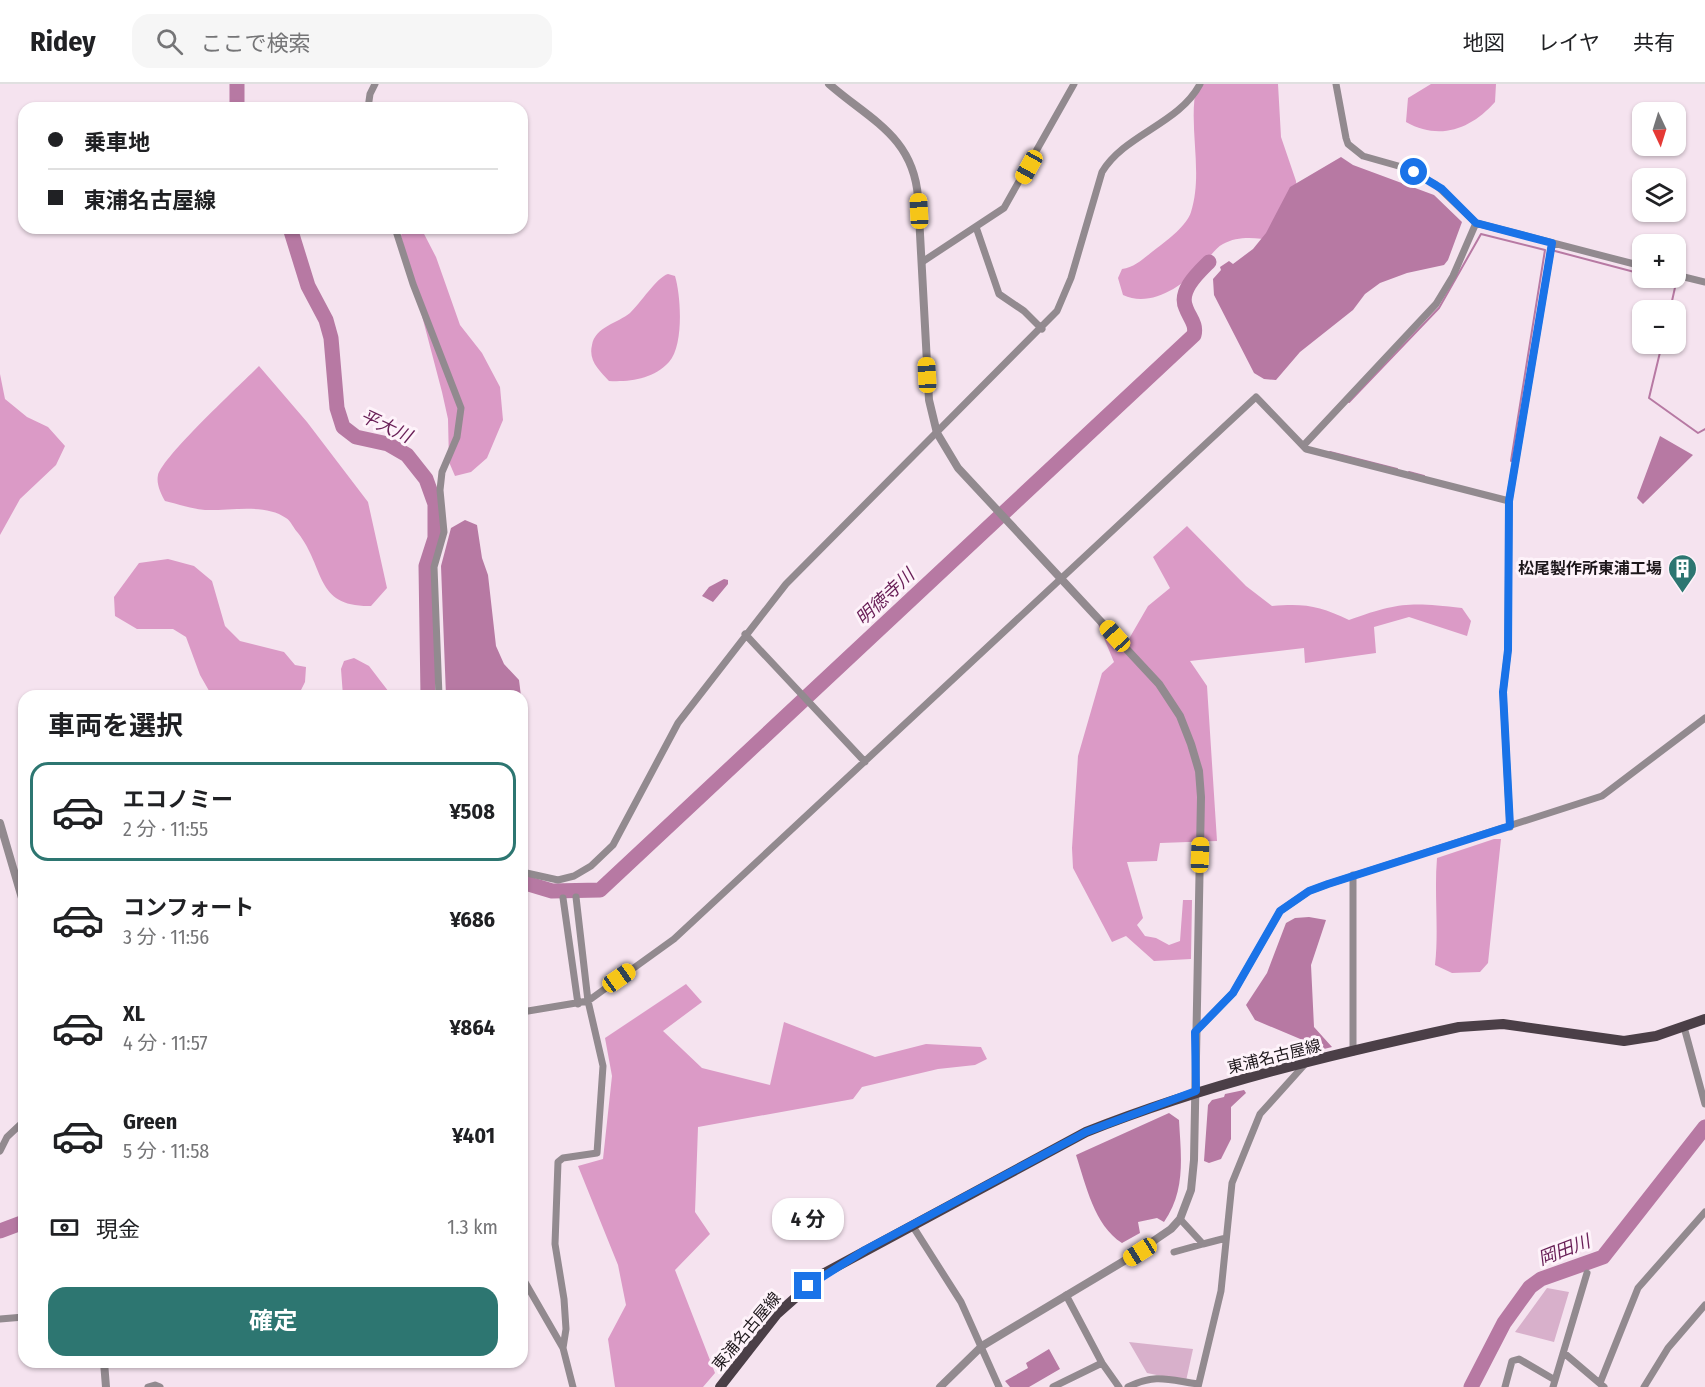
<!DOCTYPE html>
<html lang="ja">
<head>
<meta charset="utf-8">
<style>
	:root { --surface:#fff; --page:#f6f6f6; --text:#202124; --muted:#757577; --line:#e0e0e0; --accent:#2d7671 }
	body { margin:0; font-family:"Fira Sans Condensed","Noto Sans JP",sans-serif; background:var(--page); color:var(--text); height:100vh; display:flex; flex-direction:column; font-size:22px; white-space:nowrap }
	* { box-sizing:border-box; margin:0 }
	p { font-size:20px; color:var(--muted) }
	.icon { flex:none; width:33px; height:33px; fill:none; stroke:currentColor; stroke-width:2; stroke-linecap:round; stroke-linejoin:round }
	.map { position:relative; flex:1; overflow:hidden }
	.details { position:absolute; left:18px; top:606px; width:510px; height:678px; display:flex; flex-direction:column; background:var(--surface); border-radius:18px; box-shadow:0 2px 4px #0004 }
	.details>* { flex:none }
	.hud { position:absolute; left:18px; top:18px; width:510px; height:132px; border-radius:18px; box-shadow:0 2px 4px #0004; display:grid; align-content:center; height:132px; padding:0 30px; background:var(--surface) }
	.needle { width:39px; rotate:176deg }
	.tools { position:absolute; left:1632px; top:18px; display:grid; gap:12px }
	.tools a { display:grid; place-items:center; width:54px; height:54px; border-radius:12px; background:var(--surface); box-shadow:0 2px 4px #0004; font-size:30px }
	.end { position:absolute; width:27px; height:27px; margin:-14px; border:8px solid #1a73e8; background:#fff; box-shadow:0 0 0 3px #fff }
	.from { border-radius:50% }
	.bubble { position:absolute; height:42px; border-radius:18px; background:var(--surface); box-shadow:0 2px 4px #0004; font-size:20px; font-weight:700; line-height:42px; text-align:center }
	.car { position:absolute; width:18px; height:36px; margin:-18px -9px; border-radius:8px; box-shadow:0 0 4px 2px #0007; background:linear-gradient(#f5c518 24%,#345 0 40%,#f5c518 0 76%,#345 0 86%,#f5c518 0) }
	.hud b { display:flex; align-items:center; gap:21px; height:57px; font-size:22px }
	.hud b+b { border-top:2px solid var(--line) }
	.hud i { width:15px; height:15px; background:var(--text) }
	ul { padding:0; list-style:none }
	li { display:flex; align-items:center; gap:18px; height:99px; margin:0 12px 9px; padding:0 18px; border:3px solid transparent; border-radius:18px }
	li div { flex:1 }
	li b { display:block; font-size:22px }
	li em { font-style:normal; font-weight:700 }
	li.on { border-color:var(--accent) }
	li>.icon { width:54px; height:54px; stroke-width:1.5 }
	h2 { padding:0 30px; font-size:27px; line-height:72px }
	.pay { display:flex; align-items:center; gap:15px; height:66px; padding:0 30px; font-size:22px }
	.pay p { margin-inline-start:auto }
	.cta { display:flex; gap:12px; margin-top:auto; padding:12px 30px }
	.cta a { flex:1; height:69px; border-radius:18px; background:var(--accent); color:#fff; font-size:24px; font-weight:700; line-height:69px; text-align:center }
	header { display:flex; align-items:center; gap:36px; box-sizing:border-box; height:84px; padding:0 30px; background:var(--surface); border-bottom:2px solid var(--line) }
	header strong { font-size:28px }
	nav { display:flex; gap:33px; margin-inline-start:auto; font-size:21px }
	.search { width:420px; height:54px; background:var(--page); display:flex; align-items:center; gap:15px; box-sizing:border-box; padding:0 21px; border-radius:18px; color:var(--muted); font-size:22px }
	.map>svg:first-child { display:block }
	.green { fill:#d8b0cb }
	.forest { fill:#db9ac6 }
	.water { fill:#b779a3 }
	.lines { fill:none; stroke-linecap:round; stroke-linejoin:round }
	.stream { stroke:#b779a3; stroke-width:2 }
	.river { stroke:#b779a3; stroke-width:15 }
	.minor { stroke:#928a8f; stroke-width:7 }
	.tertiary { stroke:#928a8f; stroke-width:8 }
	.primary { stroke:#4b3f47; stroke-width:10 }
	.route { stroke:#1a73e8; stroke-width:8 }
	.labels { text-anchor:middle; stroke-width:6; stroke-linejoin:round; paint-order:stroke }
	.poi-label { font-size:16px; font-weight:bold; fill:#1d171b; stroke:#fef3fa; text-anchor:end }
	.street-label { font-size:16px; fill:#1d171b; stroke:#fef3fa }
	.water-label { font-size:18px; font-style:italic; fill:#681e56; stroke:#fef3fa }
</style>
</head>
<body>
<header>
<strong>Ridey</strong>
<div class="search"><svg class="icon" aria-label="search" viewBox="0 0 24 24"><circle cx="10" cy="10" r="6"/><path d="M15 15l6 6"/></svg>ここで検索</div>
<nav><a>地図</a><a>レイヤ</a><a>共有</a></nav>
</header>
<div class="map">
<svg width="1705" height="1303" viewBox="0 0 1705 1303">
	<rect width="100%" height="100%" fill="#f5e3ef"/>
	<path class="green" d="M1547 1204 1569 1208 1554 1258 1515 1248Z
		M1129 1258 1193 1265 1186 1297 1147 1289Z"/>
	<path class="forest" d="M1197 0H1278L1281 53 1296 97 1299 128 1283 158C1264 155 1241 150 1223 160 1215 164 1208 176 1201 183 1181 203 1150 224 1123 211L1118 194 1122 185C1136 183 1145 173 1157 164 1168 156 1187 141 1191 128 1204 87 1187 41 1197 0Z
		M1431 0H1496L1495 18C1471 45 1440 57 1406 38L1408 14Z
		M403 144H421L436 173 460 241 482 269 500 303 503 336 487 374 471 388 455 392 449 378 448 335 442 308 401 152Z
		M668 190 675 192C681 212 684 261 669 278 653 295 631 298 609 297 600 287 588 277 592 261 595 243 618 239 630 229 640 220 657 193 668 190Z
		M259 282 307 338 368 418 387 504 371 522C314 523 326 485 298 449 294 445 291 437 286 434 265 419 229 427 205 426 192 425 178 420 165 417 161 410 156 400 158 391 164 371 240 301 259 282Z
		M0 290 5 315 27 333 48 343 65 362 56 381 20 415 0 451Z
		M1187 442 1246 502 1272 522C1305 519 1320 522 1349 536 1398 518 1411 518 1462 524L1471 537 1467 552 1409 533 1374 543 1376 569 1305 579 1304 564 1190 577 1207 602 1217 757 1160 759 1157 777 1127 778 1143 834 1137 841 1145 852 1156 854 1169 861 1180 857 1183 816H1192L1191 875 1154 877 1126 852 1112 858 1073 784 1072 764 1078 672 1102 589 1114 578 1095 533 1126 560 1148 522 1170 504 1153 473Z
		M168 475 194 482 212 497 225 542 240 557 284 568 295 581 306 583 305 598 298 612H212L200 591 186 553 173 545H137L115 532 114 513 139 479Z
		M354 574 369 582 392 612H343L341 585 344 577Z
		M1494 755H1501L1488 879 1480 888 1452 889 1435 881C1439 846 1434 809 1437 774Z
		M686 900 702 918 663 947 702 984 770 1001 784 938 875 973 926 960 981 963 987 975 975 981 938 985 862 1003 853 1015 698 1043 695 1128 710 1150 675 1186 715 1289 703 1303H615L608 1255 626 1221 618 1181 578 1082 603 1075 612 992 605 954Z"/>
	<path class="water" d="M1341 73 1353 81 1434 111 1462 138 1448 176 1444 181 1407 189 1380 199 1365 210 1353 226 1300 268 1276 296 1264 295 1254 289 1214 211 1213 195 1221 186 1220 183 1229 177 1233 180 1253 165 1266 149 1290 103Z
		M1660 352 1693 371 1643 420 1637 414Z
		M465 436 477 441 482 474 488 491 496 562 504 580 519 596 521 612H446L441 482 451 444Z
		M724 495 728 496V500L713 518 702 512 709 503Z
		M1309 833 1326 836 1311 881 1314 943 1332 963 1324 965 1255 936 1246 921 1267 889 1286 839 1295 834Z
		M1244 1006 1246 1009 1231 1023V1055L1221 1075 1209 1079 1204 1077 1208 1021 1212 1016 1224 1013 1225 1010Z
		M1169 1029 1179 1036C1181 1072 1186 1107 1164 1138L1157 1134 1138 1138 1140 1149 1122 1159C1094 1141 1086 1101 1076 1071Z
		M1049 1265 1060 1285 1029 1303H1010L1005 1297 1028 1284 1026 1279Z"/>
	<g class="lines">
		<path class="stream" d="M1555 167 1642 190
			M1656 194 1665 196
			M1670 226 1676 199
			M1662 260 1649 314 1698 349 1705 345
			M1349 318 1439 224 1481 150 1545 166 1511 377
			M1330 368 1397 385
			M1409 388 1424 392"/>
		<path class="river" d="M237 24V0
			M290 144 308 202 326 236 331 254 337 324 343 343 356 353 388 360 407 371 426 395 435 420V454L426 482 428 612
			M522 798 552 807 600 806 1194 251C1197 240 1189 233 1186 224 1178 207 1198 189 1209 178
			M0 1147 24 1138
			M1471 1303 1504 1239 1530 1203 1541 1195 1603 1173 1705 1043"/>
		<path class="minor" d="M1336 0 1346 54 1348 60 1363 72 1402 83 1435 100 1476 139 1642 182
			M368 24 370 10 375 0
			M976 143 999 210 1024 227 1042 245
			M395 144 413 200 461 324 457 353 442 388 440 406 444 448 434 483 439 612
			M922 178 1004 124 1074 0
			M1676 191 1705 198
			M1303 362 1436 220 1453 192 1476 139
			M745 550 865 678
			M1510 743 1503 608 1508 566 1509 417 1552 159
			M522 788 558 796 574 792 591 782 613 761 678 639 786 500 1057 227 1071 194 1102 88C1125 50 1179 40 1200 0
			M1353 791V968
			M563 814 578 920
			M522 928 588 917 674 855 1256 313 1306 365 1509 417
			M1684 943 1705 1020
			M1196 947 1233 909 1280 827 1309 807 1328 800 1602 712 1705 634
			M0 1067 7 1053 24 1037
			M1180 1135 1203 1160 1226 1154
			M912 1141 961 1218 999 1303
			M1174 1168 1203 1160
			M522 1193 563 1264 573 1303
			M1066 1211 1102 1279 1119 1303
			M0 1235 24 1233
			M563 1264 566 1245 564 1215 555 1160 558 1078 563 1074 597 1069 603 982 588 917 576 813
			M1564 1269 1604 1303
			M1600 1299 1638 1204 1705 1128
			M148 1303 155 1301 160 1303
			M1053 1303 1102 1279
			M1128 1303C1156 1289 1169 1296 1198 1300
			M1198 1303 1221 1207 1232 1099 1260 1030 1306 979
			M1505 1303 1512 1277 1519 1275 1555 1296
			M1553 1303 1587 1189
			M1644 1303 1668 1264 1705 1221"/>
		<path class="tertiary" d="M829 0C870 36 913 52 918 113L929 316 937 349 958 384 1159 600 1180 632 1191 660 1199 687 1201 713 1194 1076 1191 1106 1180 1135 1171 1145 1124 1177 982 1262 940 1303
			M0 739 24 821
			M104 1278 106 1303"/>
		<path class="primary" d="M720 1303 777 1230 821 1191 1086 1048C1206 1000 1333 970 1459 943L1503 940 1624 957 1656 952 1705 935"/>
	</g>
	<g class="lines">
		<path class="route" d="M808 1202 865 1166 1086 1048 1196 1007 1195 948 1233 909 1280 827 1309 807 1328 800 1510 742 1503 608 1508 566 1509 417 1552 159 1476 139 1442 105 1414 88"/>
	</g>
	<defs>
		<symbol id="building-pin" viewBox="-11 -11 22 30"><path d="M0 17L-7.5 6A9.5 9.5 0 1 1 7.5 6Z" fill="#2d7671" stroke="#fef3fa"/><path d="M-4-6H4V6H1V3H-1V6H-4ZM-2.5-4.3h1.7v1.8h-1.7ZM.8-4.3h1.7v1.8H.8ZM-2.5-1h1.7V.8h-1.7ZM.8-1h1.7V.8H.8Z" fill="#fff"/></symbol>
	</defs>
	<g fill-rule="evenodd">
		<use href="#building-pin" x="1666" y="468" width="33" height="45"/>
	</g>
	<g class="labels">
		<g class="poi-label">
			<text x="1662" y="490">松尾製作所東浦工場</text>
		</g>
		<g class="street-label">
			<text transform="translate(1274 972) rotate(-14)" y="6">東浦名古屋線</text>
			<text transform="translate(746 1247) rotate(-50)" y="6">東浦名古屋線</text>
		</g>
		<g class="water-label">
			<text transform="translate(386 342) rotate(25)" y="6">平大川</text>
			<text transform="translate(885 513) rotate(-43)" y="6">明徳寺川</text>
			<text transform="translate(1564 1166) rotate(-21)" y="6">岡田川</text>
		</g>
	</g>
</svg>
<div class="tools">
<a><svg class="needle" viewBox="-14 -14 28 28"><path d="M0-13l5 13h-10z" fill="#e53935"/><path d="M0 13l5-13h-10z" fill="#757577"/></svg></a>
<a><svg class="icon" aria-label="layers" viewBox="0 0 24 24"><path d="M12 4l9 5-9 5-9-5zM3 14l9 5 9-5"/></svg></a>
<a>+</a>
<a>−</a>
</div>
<i class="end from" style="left:1414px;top:88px"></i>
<i class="end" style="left:808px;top:1202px"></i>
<div class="bubble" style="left:772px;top:1114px;width:72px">4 分</div>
<i class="car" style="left:1029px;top:83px;rotate:209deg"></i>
<i class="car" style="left:919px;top:127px;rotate:357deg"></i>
<i class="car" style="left:927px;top:291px;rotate:357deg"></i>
<i class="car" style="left:1115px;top:552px;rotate:318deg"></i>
<i class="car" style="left:1200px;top:771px;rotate:2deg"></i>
<i class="car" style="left:619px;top:894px;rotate:55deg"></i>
<i class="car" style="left:1140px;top:1168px;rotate:238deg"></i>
<div class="hud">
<b><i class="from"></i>乗車地</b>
<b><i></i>東浦名古屋線</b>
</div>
<section class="details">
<h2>車両を選択</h2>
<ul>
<li class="on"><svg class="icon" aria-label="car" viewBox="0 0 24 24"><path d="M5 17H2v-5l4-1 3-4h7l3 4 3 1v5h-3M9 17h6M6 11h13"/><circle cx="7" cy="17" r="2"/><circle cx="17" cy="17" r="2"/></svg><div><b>エコノミー</b><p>2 分 · 11:55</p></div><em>¥508</em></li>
<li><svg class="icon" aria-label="car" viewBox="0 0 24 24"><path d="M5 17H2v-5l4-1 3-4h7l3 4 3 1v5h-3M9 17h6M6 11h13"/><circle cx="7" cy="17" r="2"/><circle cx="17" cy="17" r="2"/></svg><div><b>コンフォート</b><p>3 分 · 11:56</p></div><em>¥686</em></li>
<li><svg class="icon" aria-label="car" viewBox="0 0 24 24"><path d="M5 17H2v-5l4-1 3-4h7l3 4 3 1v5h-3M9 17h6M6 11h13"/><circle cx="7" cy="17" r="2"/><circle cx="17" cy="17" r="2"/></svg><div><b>XL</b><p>4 分 · 11:57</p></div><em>¥864</em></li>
<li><svg class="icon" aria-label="car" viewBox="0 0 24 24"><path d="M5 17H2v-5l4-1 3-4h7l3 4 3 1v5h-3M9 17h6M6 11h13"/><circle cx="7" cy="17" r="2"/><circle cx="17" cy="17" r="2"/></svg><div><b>Green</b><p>5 分 · 11:58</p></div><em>¥401</em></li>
</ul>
<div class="pay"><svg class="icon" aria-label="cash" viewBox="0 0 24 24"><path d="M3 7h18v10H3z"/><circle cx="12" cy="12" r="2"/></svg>現金<p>1.3 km</p></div>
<div class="cta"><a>確定</a></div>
</section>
</div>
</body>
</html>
